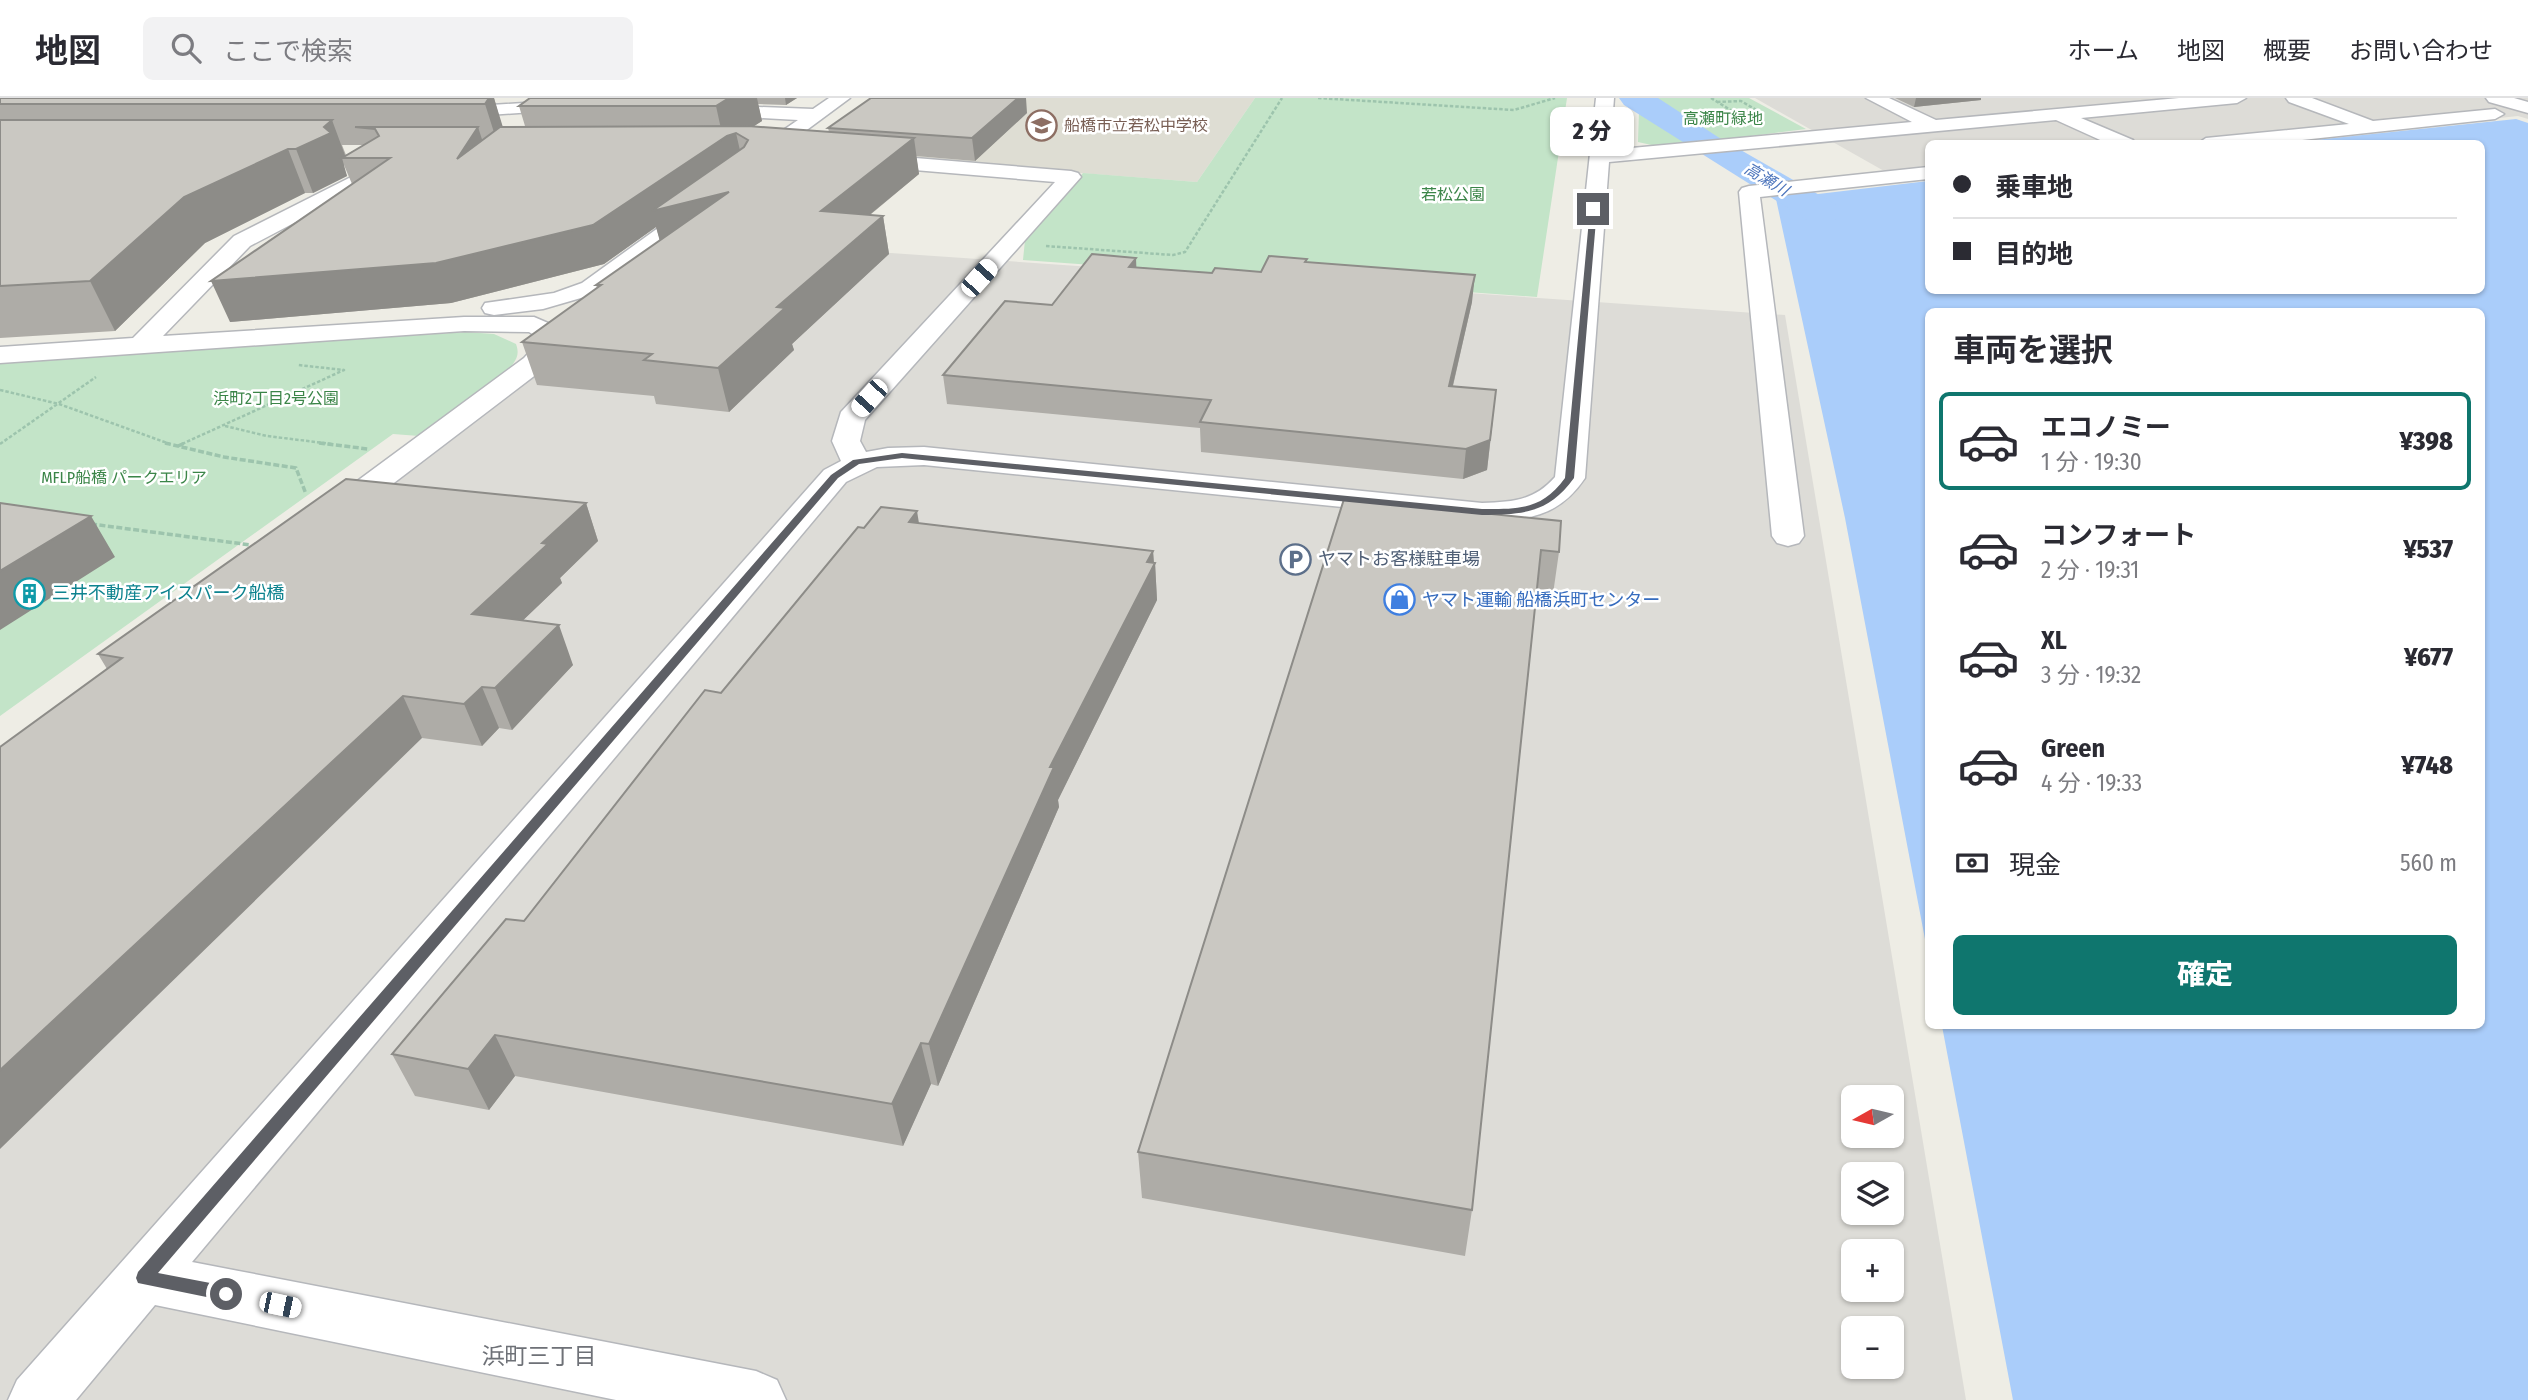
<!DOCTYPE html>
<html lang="ja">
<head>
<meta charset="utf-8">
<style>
	:root { --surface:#fff; --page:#f2f2f3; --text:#2b2b33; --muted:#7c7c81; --line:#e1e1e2; --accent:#0f766e }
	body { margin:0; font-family:"Fira Sans Condensed","Noto Sans JP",sans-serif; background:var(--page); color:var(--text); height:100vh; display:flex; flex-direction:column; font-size:26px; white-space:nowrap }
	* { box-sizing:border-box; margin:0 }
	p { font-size:23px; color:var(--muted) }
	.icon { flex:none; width:38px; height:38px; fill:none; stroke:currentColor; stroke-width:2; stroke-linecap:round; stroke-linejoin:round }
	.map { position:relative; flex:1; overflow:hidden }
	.sheet { position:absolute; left:1925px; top:210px; width:560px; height:721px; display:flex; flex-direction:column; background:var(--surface); border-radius:10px; box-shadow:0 2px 5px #0004 }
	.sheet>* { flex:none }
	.guide { position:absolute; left:1925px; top:42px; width:560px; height:154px; border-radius:10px; box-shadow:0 2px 5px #0004; display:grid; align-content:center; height:154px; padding:0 28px; background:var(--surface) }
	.needle { width:46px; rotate:262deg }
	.controls { position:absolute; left:1841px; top:987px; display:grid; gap:14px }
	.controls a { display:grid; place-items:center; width:63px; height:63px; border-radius:10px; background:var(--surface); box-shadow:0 2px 5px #0004; font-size:35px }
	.end { position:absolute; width:32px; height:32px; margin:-16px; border:9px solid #5d5f65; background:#fff; box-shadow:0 0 0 4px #fff }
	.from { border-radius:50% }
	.bubble { position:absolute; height:49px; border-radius:10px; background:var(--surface); box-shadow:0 2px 5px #0004; font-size:23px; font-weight:800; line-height:49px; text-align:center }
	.car { position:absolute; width:21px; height:42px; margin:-21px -10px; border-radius:9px; box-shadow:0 0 5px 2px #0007; background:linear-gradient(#fff 24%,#345 0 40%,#fff 0 76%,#345 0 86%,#fff 0) }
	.guide b { display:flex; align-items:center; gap:24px; height:66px; font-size:26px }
	.guide b+b { border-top:2px solid var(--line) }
	.guide i { width:18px; height:18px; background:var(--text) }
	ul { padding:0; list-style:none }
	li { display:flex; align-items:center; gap:21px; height:98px; margin:0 14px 10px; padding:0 14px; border:4px solid transparent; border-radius:10px }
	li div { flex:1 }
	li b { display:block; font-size:26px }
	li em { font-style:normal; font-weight:800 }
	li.on { border-color:var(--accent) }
	li>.icon { width:63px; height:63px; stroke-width:1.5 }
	h2 { padding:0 28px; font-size:32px; line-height:84px }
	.pay { display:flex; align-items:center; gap:18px; height:77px; padding:0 28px; font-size:26px }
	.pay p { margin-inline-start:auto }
	.primary-button { display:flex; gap:14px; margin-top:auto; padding:14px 28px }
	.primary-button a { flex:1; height:80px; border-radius:10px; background:var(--accent); color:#fff; font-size:28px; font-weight:800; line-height:80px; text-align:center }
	header { display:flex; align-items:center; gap:42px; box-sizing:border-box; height:98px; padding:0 35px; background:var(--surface); border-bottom:2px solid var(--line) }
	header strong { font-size:33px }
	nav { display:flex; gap:38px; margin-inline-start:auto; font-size:24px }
	.search { width:490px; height:63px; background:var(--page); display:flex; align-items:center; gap:18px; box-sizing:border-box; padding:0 24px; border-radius:10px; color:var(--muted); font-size:26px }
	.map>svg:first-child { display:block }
	.industrial { fill:#dddcd7; fill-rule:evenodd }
	.education { fill:#deddd3 }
	.green { fill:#c3e4c8 }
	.water { fill:#aacdfa }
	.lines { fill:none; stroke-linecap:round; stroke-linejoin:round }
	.river { fill:#aacdfa; fill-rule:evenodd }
	.minor-casing { stroke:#b5b7bb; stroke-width:3 }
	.path-far1 { stroke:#9dc4ad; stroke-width:2.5; stroke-dasharray:3.5 2; stroke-linecap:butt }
	.path { stroke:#9dc4ad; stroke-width:3.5; stroke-dasharray:6 2.5; stroke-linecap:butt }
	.minor { fill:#fff; fill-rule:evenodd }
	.wall { fill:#aeaca7; fill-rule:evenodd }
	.shaded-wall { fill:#8d8c88 }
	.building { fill:#cac8c2; stroke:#8d8c88; stroke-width:2 }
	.route { fill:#5d5f65 }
	.labels { text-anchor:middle; stroke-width:5; stroke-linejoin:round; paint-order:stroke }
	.far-park-label { font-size:16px; fill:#3b8548; stroke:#fff }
	.far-education-label { font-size:16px; fill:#785e54; stroke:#fff; text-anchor:start }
	.far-water-label { font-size:16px; font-style:italic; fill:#4d75bc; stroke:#fff }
	.service-label { font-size:18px; fill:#4e5e75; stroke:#fff; text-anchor:start }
	.culture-label { font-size:18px; fill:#0d838f; stroke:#fff; text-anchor:start }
	.shop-label { font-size:18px; fill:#366cbe; stroke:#fff; text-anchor:start }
	.near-neighbourhood-label { font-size:23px; fill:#6e7177; stroke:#fff }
</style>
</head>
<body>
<header>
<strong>地図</strong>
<div class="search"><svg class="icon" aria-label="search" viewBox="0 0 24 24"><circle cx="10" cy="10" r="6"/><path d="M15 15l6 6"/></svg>ここで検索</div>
<nav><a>ホーム</a><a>地図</a><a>概要</a><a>お問い合わせ</a></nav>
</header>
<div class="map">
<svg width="2528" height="1302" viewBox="0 0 2528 1302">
	<rect width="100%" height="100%" fill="#eeede5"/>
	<path class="industrial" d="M1755 0H2528V21L2518 18 2257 46H1928V79L1900 82Z
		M703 142 1785 217 1966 1302H0V683ZM1853 999H1892V1038H1853ZM1853 1076H1892V1115H1853ZM1853 1153H1892V1192H1853ZM1853 1230H1892V1269H1853Z"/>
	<path class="education" d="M883 0H1255L1197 84 808 54Z"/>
	<path class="green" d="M1255 0H1567L1537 199 1023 162 1025 142 1083 75 1197 84Z
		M1652 0H1749L1806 31 1721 42Z
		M1639 12 1693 45 1656 48 1638 44Z
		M466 234 494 236 516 246C520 257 516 262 510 270L419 338 393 336 0 618V265Z"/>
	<path class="water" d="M2516 21 2528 25V1302H2013L1942 928H2482V214H1928V857L1845 420 1776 101 1928 83V192H2482V46L2286 45Z"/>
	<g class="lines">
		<path class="river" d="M1619 0H1658L1718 39 1835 106 1840 114 1835 122 1821 126 1807 122 1624 7Z"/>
		<defs>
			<path id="minor" d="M829 0H850L777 54 751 62 741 56 744 52 763 46 798 22 707 17 698 12 707 7 813 11Z
				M1596 0H1614L1610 52 1912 24 1866 0H1889L1936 22 2179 0H2246L2237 5 2081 20 2133 42 2135 46H2109L2056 22 1609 64 1585 380C1558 420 1527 422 1482 423L924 367 877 369 846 384 192 1164 756 1273 777 1282 786 1302H616L155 1207 76 1302H8L17 1282 824 372 841 363 832 343 841 314 1055 84 867 68 860 66 857 62 860 58 867 56 1071 73 1078 75 1081 79 865 322 860 343 866 354 888 350 924 349 1482 405C1512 404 1534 403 1555 379Z
				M2286 0H2312L2373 23 2495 11 2504 16 2495 21 2266 46H2197L2206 40 2349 26 2289 4Z
				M2486 0H2514L2528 4V15L2489 4Z
				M570 2 579 7 576 11 445 20 436 15 445 10Z
				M360 66 387 68 390 72 387 76 250 148 163 238 464 219H534L555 228C566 244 554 259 542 272L344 423 333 425 322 423 317 416 322 409 524 260 532 251 534 237 529 234 464 233 0 265V249L133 240 234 138 355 77 350 72 353 68Z
				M1928 69V81L1760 99 1804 438 1799 445 1788 448 1777 445 1772 438 1739 94 1742 90 1749 88Z
				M702 103 710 104 713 109 710 114 598 195 543 211 494 217 485 215 482 210 485 205 554 195 582 185 694 104Z"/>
		</defs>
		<use href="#minor" class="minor-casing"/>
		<path class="path-far1" d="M1318 0 1514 12 1555 0
			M1711 0 1732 13 1759 16
			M1717 4 1741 3 1763 16
			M1046 148 1173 157 1185 154 1282 0
			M0 292 59 306 170 346
			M225 328 267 338 332 346
			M0 346 96 279
			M182 346 344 272 298 267"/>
		<path class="path" d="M165 345 224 359 296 370 306 396
			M319 345 368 351
			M178 348 185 345
			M91 426 251 447"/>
		<use href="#minor" class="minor"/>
	</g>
	<path class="wall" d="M0 0H494L502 29 525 28 519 8 530 0H797L786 7 758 6 762 23 754 28 829 34 828 30 1027 15 975 63 916 58 919 76 870 117 883 118 889 156 792 246 794 252 729 314 656 306 654 298 537 287 522 244 597 190 596 187 660 142 656 129 604 166 451 205 230 224 352 86 344 67 343 68 347 78 313 95H305L205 145 115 233 0 240ZM342 47H362V48L346 57Z
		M1895 0H1981V2L1914 9Z
		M1136 160V169L1212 175 1261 174 1307 165 1472 204 1453 288 1493 322 1487 372 1463 381 1201 354 1200 330 947 306 943 277 1052 207Z
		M1344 401 1559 454 1553 496 1537 494 1472 1112 1465 1158 1142 1100 1138 1054Z
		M586 405 598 443 560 480 562 485 523 522 573 567 512 632 499 630 482 648 422 640 107 571 98 556Z
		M919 425 1153 453 1154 465H1155L1157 502 1058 702 1059 709 938 988 931 986 903 1048 515 978 489 1012 415 998 392 956 524 823 864 430Z"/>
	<path class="shaded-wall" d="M489 0H494L505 36 498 47 485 6Z
		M729 0H757L762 23 740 37 736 35 744 70 729 94 662 151 656 129 604 166 451 205 230 224 211 183 723 40 716 8Z
		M785 0H797L786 7Z
		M1018 0H1026L1027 15 975 63 972 40Z
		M1916 0H1981V2L1914 9Z
		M332 22 346 60H342L347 78 313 95 296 51Z
		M478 29 489 63 457 61Z
		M914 40 919 76 828 151 821 113Z
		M288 51 305 95 205 145 115 233 90 183 184 99Z
		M883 118 889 156 792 246 794 252 729 314 718 270 777 209Z
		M1136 160 1137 186 1129 169Z
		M1475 177 1472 204 1446 317 1449 288Z
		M1496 292 1487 372 1463 381 1466 351Z
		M586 405 598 443 560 480 562 485 488 556 472 516 542 445Z
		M917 413 923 450 909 424Z
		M91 418 115 459 0 532V473Z
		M1153 453 1154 467 1155 465 1157 502 1058 702 1059 709 938 988 929 946 1050 669Z
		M559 527 573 567 512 632 495 590Z
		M482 589 499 630 482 648 464 606Z
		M403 598 422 640 0 1051V972Z
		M495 937 515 978 489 1012 468 971Z
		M921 945 931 986 903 1048 892 1006Z"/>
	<path class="building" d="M0 0H489L485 6H0Z
		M530 0H729L716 8H519Z
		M871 0H1018L972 40 828 30Z
		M0 22H332L324 29 331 35 296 51H288L184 99 90 183 0 188Z
		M748 28 914 40 821 113 883 118 777 209 785 210 718 270 644 262 652 256 522 244 601 187H596L729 94 652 113 744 49 748 42 736 35 727 38 593 127 436 165 211 183 390 60H342L379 38 375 31 355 29H478L457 61 500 29Z
		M1092 156 1136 160 1129 169 1212 175 1215 170 1261 174 1269 158 1307 161 1305 164 1475 177 1449 288 1496 292 1490 342 1466 351 1200 324 1211 302 943 277 1005 203 1052 207Z
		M346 381 586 405 542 445 548 446 472 516 559 527 495 590 482 589 464 606 403 598 0 972V649L122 560 98 556Z
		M1344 401 1561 423 1559 454 1541 452 1472 1112 1138 1054Z
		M0 405 91 418 0 473Z
		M881 409 917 413 909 424 1153 453 1147 464 1155 465 1050 669H1054L929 946 921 945 892 1006 495 937 468 971 392 956 506 821 524 823 705 592 721 595 858 429 864 430Z"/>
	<path class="route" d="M1593 109 1597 111 1574 380C1548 416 1523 416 1482 417L902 360 859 366 838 380 158 1175 226 1188 231 1190 234 1196 231 1201 226 1203 138 1185 136 1180 138 1174 831 377 853 362 902 355 1482 411C1519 411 1542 412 1565 380L1590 111Z"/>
	<defs>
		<symbol id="school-ring" viewBox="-11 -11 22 22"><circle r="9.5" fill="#fff" stroke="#8d6e63" stroke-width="1.5"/><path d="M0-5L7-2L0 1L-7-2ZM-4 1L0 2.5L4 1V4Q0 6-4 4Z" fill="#8d6e63"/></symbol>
		<symbol id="parking-ring" viewBox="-11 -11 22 22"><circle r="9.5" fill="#fff" stroke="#5c6f8a" stroke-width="1.5"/><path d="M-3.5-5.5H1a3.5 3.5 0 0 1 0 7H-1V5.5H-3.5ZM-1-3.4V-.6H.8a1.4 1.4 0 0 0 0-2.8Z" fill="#5c6f8a"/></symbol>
		<symbol id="building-ring" viewBox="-11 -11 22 22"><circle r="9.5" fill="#fff" stroke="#0f9aa8" stroke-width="1.5"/><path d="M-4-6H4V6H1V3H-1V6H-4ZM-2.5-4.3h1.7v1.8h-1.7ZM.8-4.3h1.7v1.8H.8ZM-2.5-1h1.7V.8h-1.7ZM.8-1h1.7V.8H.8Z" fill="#0f9aa8"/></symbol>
		<symbol id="shop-ring" viewBox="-11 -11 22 22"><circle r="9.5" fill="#fff" stroke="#3f7fe0" stroke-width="1.5"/><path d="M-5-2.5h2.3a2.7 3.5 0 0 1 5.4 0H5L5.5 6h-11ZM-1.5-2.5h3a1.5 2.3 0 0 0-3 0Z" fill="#3f7fe0"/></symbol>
	</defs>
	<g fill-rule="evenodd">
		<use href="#school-ring" x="1024" y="10" width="35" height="35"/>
		<use href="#parking-ring" x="1278" y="444" width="35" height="35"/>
		<use href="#building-ring" x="12" y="478" width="35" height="35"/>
		<use href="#shop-ring" x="1382" y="484" width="35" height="35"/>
	</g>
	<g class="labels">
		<g class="far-park-label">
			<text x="1723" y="26">高瀬町緑地</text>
			<text x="1453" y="102">若松公園</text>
			<text x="276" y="306">浜町2丁目2号公園</text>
			<text x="124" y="385">MFLP船橋 パークエリア</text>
		</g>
		<g class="far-education-label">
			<text x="1064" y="33">船橋市立若松中学校</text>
		</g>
		<g class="far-water-label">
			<text transform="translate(1767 81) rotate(31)" y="6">高瀬川</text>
		</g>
		<g class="service-label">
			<text x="1318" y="467">ヤマトお客様駐車場</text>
		</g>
		<g class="culture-label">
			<text x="52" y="501">三井不動産アイスパーク船橋</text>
		</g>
		<g class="shop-label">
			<text x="1422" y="508">ヤマト運輸 船橋浜町センター</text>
		</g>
		<g class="near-neighbourhood-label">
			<text x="539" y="1266">浜町三丁目</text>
		</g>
	</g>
</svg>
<div class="controls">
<a><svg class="needle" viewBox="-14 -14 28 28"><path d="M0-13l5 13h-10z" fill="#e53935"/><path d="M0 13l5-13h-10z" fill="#7c7c81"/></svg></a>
<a><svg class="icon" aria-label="layers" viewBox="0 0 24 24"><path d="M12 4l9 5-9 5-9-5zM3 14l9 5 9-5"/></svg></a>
<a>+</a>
<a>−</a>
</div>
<i class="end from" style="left:226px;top:1196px"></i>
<i class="end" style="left:1593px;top:111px"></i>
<div class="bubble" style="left:1550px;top:9px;width:84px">2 分</div>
<i class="car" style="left:979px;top:180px;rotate:42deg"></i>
<i class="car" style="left:869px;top:300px;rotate:222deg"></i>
<i class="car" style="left:280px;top:1207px;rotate:102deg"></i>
<div class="guide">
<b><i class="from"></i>乗車地</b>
<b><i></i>目的地</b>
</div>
<section class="sheet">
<h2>車両を選択</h2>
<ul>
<li class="on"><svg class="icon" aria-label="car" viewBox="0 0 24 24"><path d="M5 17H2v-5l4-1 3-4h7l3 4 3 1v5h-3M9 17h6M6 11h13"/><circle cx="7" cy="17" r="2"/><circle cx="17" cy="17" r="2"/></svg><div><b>エコノミー</b><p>1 分 · 19:30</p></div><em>¥398</em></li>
<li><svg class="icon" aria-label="car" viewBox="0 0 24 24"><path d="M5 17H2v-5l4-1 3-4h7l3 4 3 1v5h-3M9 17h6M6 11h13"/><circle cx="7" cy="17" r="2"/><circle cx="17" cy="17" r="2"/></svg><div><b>コンフォート</b><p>2 分 · 19:31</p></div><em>¥537</em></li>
<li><svg class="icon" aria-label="car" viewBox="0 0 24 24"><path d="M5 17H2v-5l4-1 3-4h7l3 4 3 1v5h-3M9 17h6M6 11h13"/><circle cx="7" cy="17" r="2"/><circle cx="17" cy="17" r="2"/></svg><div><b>XL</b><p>3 分 · 19:32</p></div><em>¥677</em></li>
<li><svg class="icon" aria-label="car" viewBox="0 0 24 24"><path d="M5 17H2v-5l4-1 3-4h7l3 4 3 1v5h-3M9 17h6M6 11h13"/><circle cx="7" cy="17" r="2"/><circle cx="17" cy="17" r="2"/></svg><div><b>Green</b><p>4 分 · 19:33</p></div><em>¥748</em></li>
</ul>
<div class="pay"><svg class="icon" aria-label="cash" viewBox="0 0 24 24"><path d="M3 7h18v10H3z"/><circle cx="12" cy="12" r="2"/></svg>現金<p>560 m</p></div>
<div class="primary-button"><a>確定</a></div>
</section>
</div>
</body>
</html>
